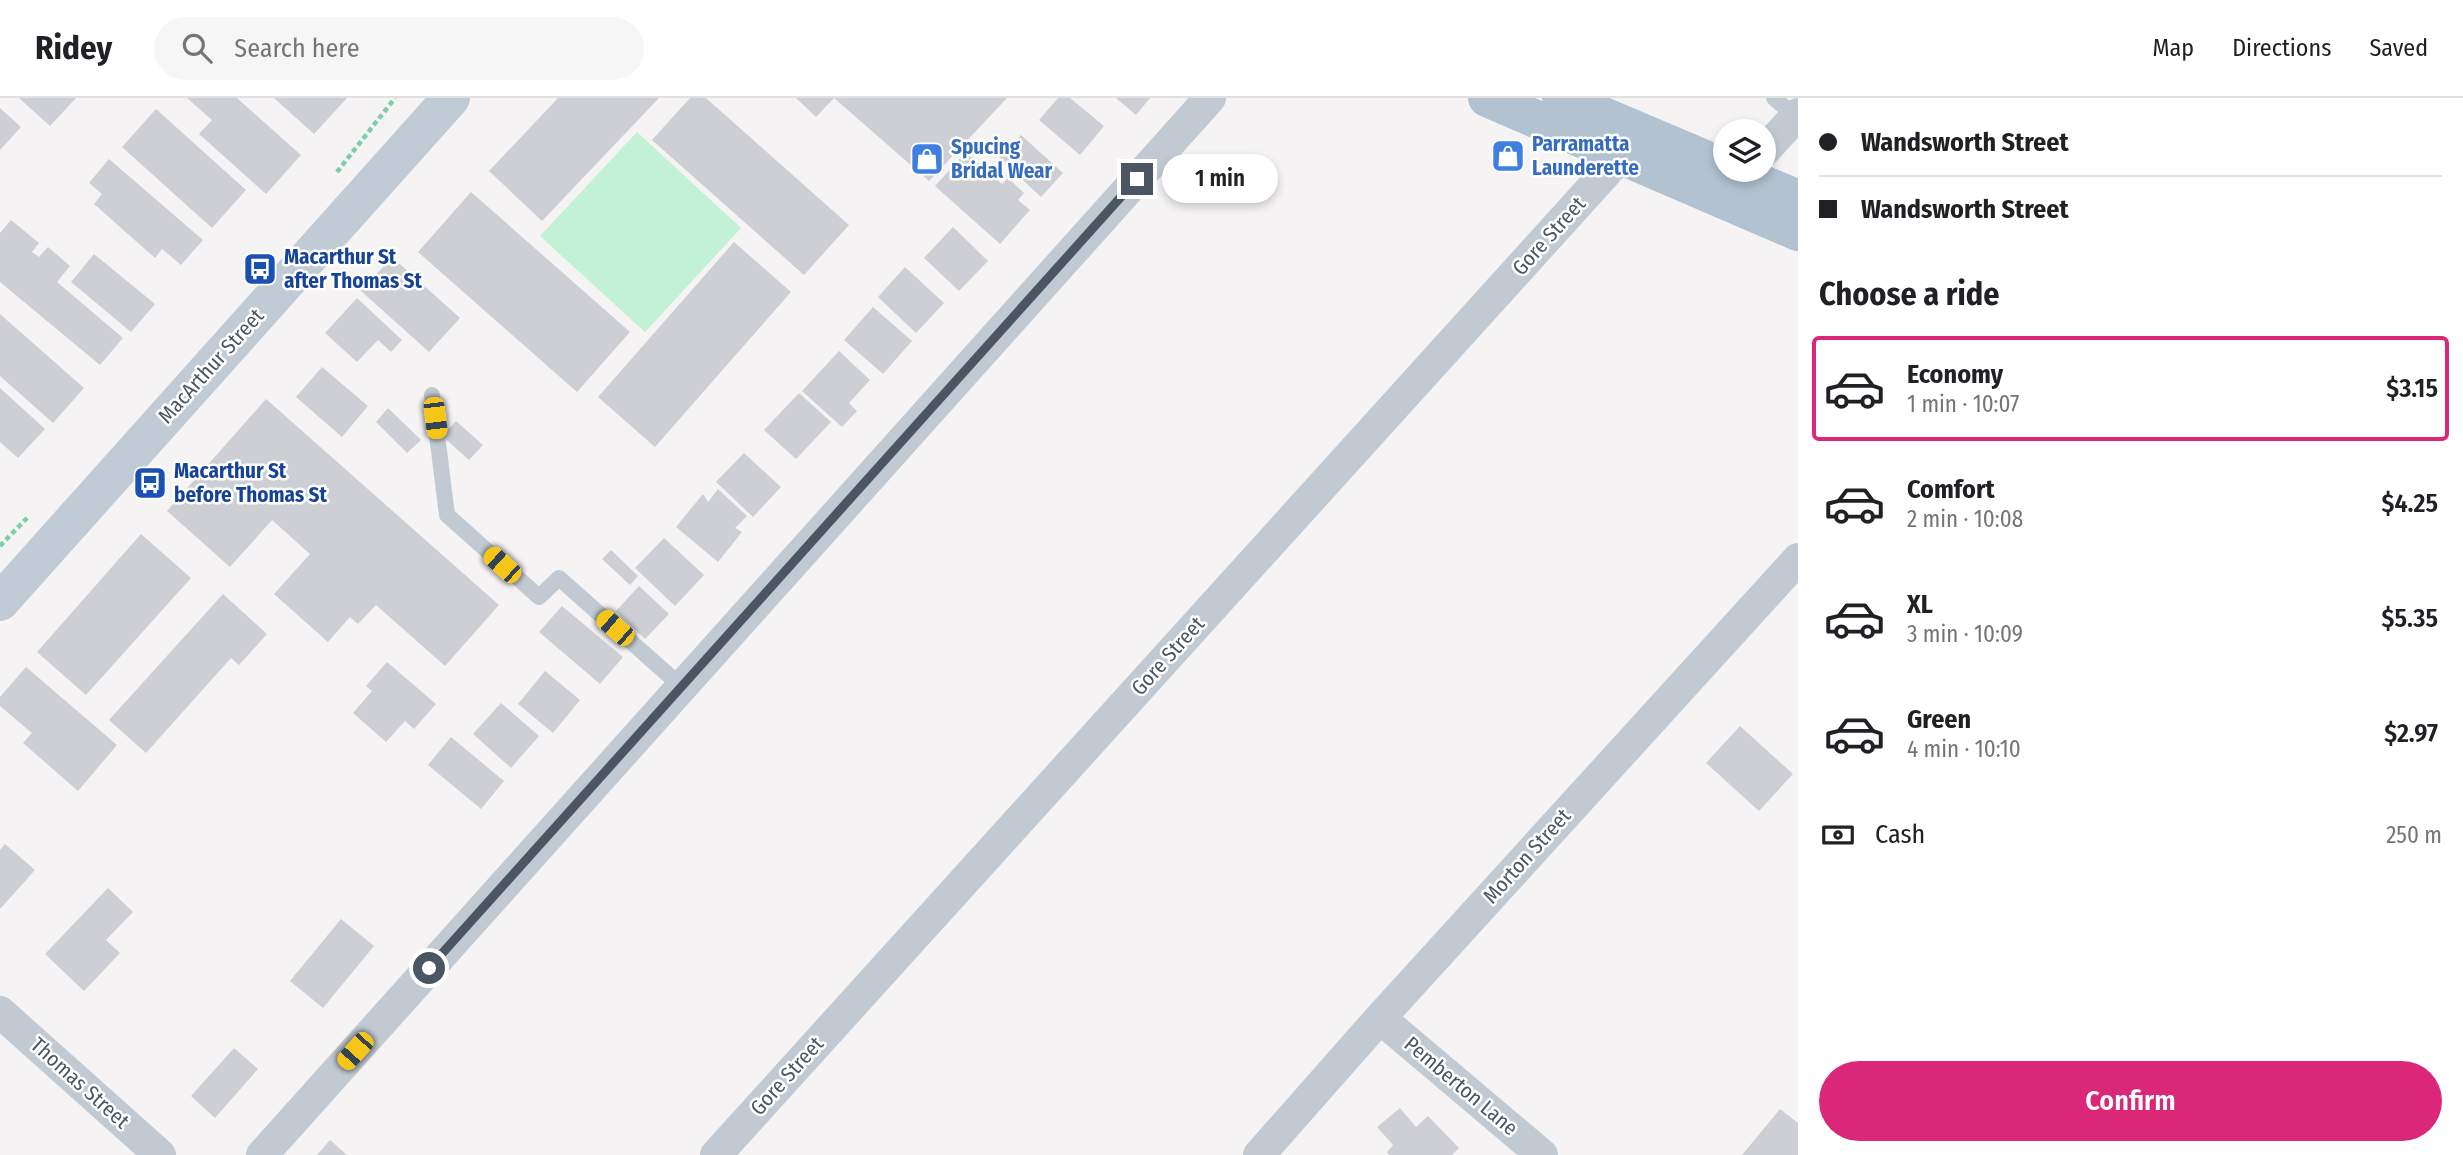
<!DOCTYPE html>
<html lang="en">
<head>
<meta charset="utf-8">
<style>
	:root { --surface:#fff; --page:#f6f6f6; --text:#202124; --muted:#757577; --line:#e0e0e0; --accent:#db2777 }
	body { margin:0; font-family:"Fira Sans Condensed",sans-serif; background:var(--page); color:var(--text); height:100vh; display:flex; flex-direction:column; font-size:26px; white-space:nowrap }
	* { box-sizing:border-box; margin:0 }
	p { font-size:23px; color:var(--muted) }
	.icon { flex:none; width:38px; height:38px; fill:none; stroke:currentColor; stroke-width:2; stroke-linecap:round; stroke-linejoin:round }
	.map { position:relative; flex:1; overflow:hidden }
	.side { display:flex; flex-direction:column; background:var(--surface); width:665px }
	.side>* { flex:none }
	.banner { display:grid; align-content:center; height:154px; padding:0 21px; background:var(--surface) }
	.buttons { position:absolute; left:1713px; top:21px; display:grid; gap:14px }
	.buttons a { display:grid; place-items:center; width:63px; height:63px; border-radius:50%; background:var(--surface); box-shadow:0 4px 10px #0003; font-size:35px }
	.end { position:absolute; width:32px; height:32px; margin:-16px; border:9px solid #4a5661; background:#fff; box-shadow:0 0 0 4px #fff }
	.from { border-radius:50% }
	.bubble { position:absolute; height:49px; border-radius:24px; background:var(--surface); box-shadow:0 4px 10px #0003; font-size:23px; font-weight:600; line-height:49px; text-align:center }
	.car { position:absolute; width:21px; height:42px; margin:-21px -10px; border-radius:9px; box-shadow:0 0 5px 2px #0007; background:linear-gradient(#f5c518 24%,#345 0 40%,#f5c518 0 76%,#345 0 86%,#f5c518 0) }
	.banner b { display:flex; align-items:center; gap:24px; height:66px; font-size:26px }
	.banner b+b { border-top:2px solid var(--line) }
	.banner i { width:18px; height:18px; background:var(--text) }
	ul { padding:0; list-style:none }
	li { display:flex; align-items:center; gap:21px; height:105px; margin:0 14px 10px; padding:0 7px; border:4px solid transparent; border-radius:7px }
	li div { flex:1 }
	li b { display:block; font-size:26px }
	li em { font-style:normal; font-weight:600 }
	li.on { border-color:var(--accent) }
	li>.icon { width:63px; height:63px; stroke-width:1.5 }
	h2 { padding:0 21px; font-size:32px; line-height:84px }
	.pay { display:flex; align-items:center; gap:18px; height:77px; padding:0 21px; font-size:26px }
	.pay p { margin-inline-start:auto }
	.cta { display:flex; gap:14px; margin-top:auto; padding:14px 21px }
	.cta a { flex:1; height:80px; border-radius:42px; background:var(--accent); color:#fff; font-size:28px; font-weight:600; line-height:80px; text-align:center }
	header { display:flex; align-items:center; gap:42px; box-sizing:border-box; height:98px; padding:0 35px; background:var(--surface); border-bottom:2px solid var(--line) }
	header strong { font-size:33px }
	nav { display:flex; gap:38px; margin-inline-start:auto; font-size:24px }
	.search { width:490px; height:63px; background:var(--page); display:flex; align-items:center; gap:18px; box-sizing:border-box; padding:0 24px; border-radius:38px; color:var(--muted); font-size:26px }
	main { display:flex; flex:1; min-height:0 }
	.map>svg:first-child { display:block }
	.park { fill:#c3f1d5 }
	.building { fill:#cdcfd5 }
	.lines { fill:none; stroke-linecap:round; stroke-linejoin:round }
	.path { stroke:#7ad0a6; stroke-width:4.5; stroke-dasharray:5 3.5; stroke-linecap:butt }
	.service { stroke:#c1cad2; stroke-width:16 }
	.minor { stroke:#c1cad2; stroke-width:32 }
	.secondary { stroke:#c1cbd6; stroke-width:38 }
	.primary { stroke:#b3c2d1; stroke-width:38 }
	.route { stroke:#4a5661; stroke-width:9 }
	.labels { text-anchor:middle; stroke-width:5; stroke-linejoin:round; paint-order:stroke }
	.shop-label { font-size:21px; font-weight:bold; fill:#366cbe; stroke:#fff; text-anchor:start }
	.street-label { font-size:21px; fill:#4a5661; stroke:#fff }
	.transit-label { font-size:21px; font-weight:bold; fill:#164399; stroke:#fff; text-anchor:start }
</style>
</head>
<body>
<header>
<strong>Ridey</strong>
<div class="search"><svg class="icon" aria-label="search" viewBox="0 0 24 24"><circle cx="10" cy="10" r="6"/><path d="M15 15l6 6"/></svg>Search here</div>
<nav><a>Map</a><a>Directions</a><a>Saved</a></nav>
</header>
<main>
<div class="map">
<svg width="1798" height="1057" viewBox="0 0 1798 1057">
	<rect width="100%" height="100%" fill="#f5f3f3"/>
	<path class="park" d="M637 34 741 130 645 234 540 138Z"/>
	<path class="building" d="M19 0H76L50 28Z
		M187 0H237L301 57 266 96 199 36 212 22Z
		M274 0H347L314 36Z
		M558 0H659L542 123 489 73Z
		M690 0H706L849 127 804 177 652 42Z
		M796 0H834L816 19Z
		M834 0H1007L929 83Z
		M1058 0H1070L1104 28 1080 57 1039 22Z
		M1116 0H1150L1136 17Z
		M0 10 21 29 0 52Z
		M156 11 246 92 212 130 122 49Z
		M1021 37 1063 75 1041 99 999 60Z
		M966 54 1002 86 1008 80 1024 95 1018 102 1030 112 1000 146 935 88Z
		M109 61 203 142 181 167 162 151 155 160 94 106 102 96 89 85Z
		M471 94 630 234 577 294 418 154Z
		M11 122 39 145 32 154 39 159 48 149 70 168 57 184 123 240 100 267 0 184V135Z
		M953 129 988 163 959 193 924 160Z
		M734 144 791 194 655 349 598 299Z
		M94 156 155 206 131 234 71 184Z
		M392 159 460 220 429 254 361 193Z
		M905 169 944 205 916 235 878 199Z
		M357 200 402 242 391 254 378 242 357 264 325 235Z
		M873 209 912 243 883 276 844 242Z
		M0 216 84 290 53 325 0 278Z
		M839 253 870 282 849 305 857 313 842 329 802 293Z
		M322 269 368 308 342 339 296 299Z
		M0 290 45 331 18 360 0 344Z
		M799 295 831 324 796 361 764 332Z
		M266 301 499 507 445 568 376 507 358 526 350 519 328 544 274 496 310 456 272 422 230 469 167 413Z
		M388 310 421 342 407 355 376 324Z
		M456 323 483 347 469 362 442 338Z
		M744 355 781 389 753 419 716 384Z
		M718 391 747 418 735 430 742 434 718 464 676 429 703 396 708 404Z
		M141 436 191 480 86 597 37 554Z
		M664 440 704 477 675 508 635 470Z
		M611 452 638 478 630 487 602 461Z
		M639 488 669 516 645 541 616 513Z
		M223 496 267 536 239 567 231 560 146 655 109 622Z
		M562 508 623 559 600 586 539 534Z
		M387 564 436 606 414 631 405 623 386 644 353 615 372 593 366 588Z
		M26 569 117 647 78 693 23 645 32 635 0 608V599Z
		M545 573 580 602 553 635 518 606Z
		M501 605 539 638 511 670 473 636Z
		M1740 628 1793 676 1759 713 1706 665Z
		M451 639 504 683 481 711 428 667Z
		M5 746 35 772 0 811V752Z
		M108 790 133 814 106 842 120 855 84 893 45 856Z
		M341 821 374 848 323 910 290 883Z
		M234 950 258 971 215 1020 191 998Z
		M1400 1010 1416 1029 1428 1018 1459 1050 1452 1057H1389L1387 1054 1393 1047 1377 1029Z
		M1780 1011 1798 1025V1057H1742Z
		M330 1042 347 1057H317Z"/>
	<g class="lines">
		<path class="path" d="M337 74 395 0
			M0 448 28 419"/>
		<path class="service" d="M1774 0 1796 19
			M432 297 447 417 539 499 559 480 682 589"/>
		<path class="minor" d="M1764 53 1798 16
			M0 914 160 1057
			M1380 920 1542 1057
			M262 1057 1210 0
			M716 1057 1621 58
			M1259 1057 1380 920 1798 461"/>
		<path class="secondary" d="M0 504 451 0"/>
		<path class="primary" d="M1487 0 1798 134
			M1561 0 1726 70
			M1730 72 1798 101"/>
	</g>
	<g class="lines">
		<path class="route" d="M429 870 1137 81"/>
	</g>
	<defs>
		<symbol id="shop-square" viewBox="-11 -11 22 22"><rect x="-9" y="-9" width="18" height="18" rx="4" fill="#3f7fe0" stroke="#fff"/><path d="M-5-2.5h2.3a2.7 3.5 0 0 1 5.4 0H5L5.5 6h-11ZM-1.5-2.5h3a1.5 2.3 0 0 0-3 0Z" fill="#fff"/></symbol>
		<symbol id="bus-square" viewBox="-11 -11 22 22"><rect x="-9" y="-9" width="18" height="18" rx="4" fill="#1a4fb4" stroke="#fff"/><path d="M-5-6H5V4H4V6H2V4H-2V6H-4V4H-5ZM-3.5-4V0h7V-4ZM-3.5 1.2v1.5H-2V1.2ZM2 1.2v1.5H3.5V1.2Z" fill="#fff"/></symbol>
	</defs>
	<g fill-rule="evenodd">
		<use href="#shop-square" x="1489" y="39" width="38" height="38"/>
		<use href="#shop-square" x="908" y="42" width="38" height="38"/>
		<use href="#bus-square" x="241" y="152" width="38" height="38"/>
		<use href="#bus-square" x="131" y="366" width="38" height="38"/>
	</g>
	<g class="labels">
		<g class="shop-label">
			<text x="1532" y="53">Parramatta<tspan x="1532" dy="24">Launderette</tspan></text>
			<text x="951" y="56">Spucing<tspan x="951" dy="24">Bridal Wear</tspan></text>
		</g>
		<g class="street-label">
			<text transform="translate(1549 138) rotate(-48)" y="7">Gore Street</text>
			<text transform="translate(211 268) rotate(-48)" y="7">MacArthur Street</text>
			<text transform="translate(1168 558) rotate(-48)" y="7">Gore Street</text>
			<text transform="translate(1527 758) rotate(-48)" y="7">Morton Street</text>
			<text transform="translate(787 978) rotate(-48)" y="7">Gore Street</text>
			<text transform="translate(80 985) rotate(42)" y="7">Thomas Street</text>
			<text transform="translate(1461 988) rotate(40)" y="7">Pemberton Lane</text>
		</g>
		<g class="transit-label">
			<text x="284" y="166">Macarthur St<tspan x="284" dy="24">after Thomas St</tspan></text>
			<text x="174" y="380">Macarthur St<tspan x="174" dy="24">before Thomas St</tspan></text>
		</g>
	</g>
</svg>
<div class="buttons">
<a><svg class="icon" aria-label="layers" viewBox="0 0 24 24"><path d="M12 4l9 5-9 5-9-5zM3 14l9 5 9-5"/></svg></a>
</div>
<i class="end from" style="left:429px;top:870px"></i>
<i class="end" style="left:1137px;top:81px"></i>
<div class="bubble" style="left:1162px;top:56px;width:116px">1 min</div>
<i class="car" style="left:435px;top:320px;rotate:173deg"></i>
<i class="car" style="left:502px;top:467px;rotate:312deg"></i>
<i class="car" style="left:615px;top:530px;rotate:311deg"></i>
<i class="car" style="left:355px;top:953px;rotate:222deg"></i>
</div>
<section class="side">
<div class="banner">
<b><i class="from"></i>Wandsworth Street</b>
<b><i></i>Wandsworth Street</b>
</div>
<h2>Choose a ride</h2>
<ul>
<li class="on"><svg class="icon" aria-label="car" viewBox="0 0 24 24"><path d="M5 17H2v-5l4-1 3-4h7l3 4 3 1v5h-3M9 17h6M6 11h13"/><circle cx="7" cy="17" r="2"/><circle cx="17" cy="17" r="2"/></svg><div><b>Economy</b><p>1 min · 10:07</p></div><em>$3.15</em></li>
<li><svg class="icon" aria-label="car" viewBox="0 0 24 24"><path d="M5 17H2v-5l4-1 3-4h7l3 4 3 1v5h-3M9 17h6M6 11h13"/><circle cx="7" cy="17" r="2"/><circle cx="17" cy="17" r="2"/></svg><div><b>Comfort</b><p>2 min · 10:08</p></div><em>$4.25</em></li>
<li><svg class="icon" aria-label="car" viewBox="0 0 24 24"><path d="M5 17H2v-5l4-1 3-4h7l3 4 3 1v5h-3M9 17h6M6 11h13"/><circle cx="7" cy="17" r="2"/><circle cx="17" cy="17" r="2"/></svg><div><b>XL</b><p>3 min · 10:09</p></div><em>$5.35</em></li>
<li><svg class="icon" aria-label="car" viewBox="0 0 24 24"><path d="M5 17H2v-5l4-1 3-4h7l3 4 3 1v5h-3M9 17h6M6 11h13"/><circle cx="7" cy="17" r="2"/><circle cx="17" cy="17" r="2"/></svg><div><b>Green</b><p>4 min · 10:10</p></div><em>$2.97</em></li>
</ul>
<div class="pay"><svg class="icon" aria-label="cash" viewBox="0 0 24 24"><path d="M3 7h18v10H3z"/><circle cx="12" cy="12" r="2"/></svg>Cash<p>250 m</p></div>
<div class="cta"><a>Confirm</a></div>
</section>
</main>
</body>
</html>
